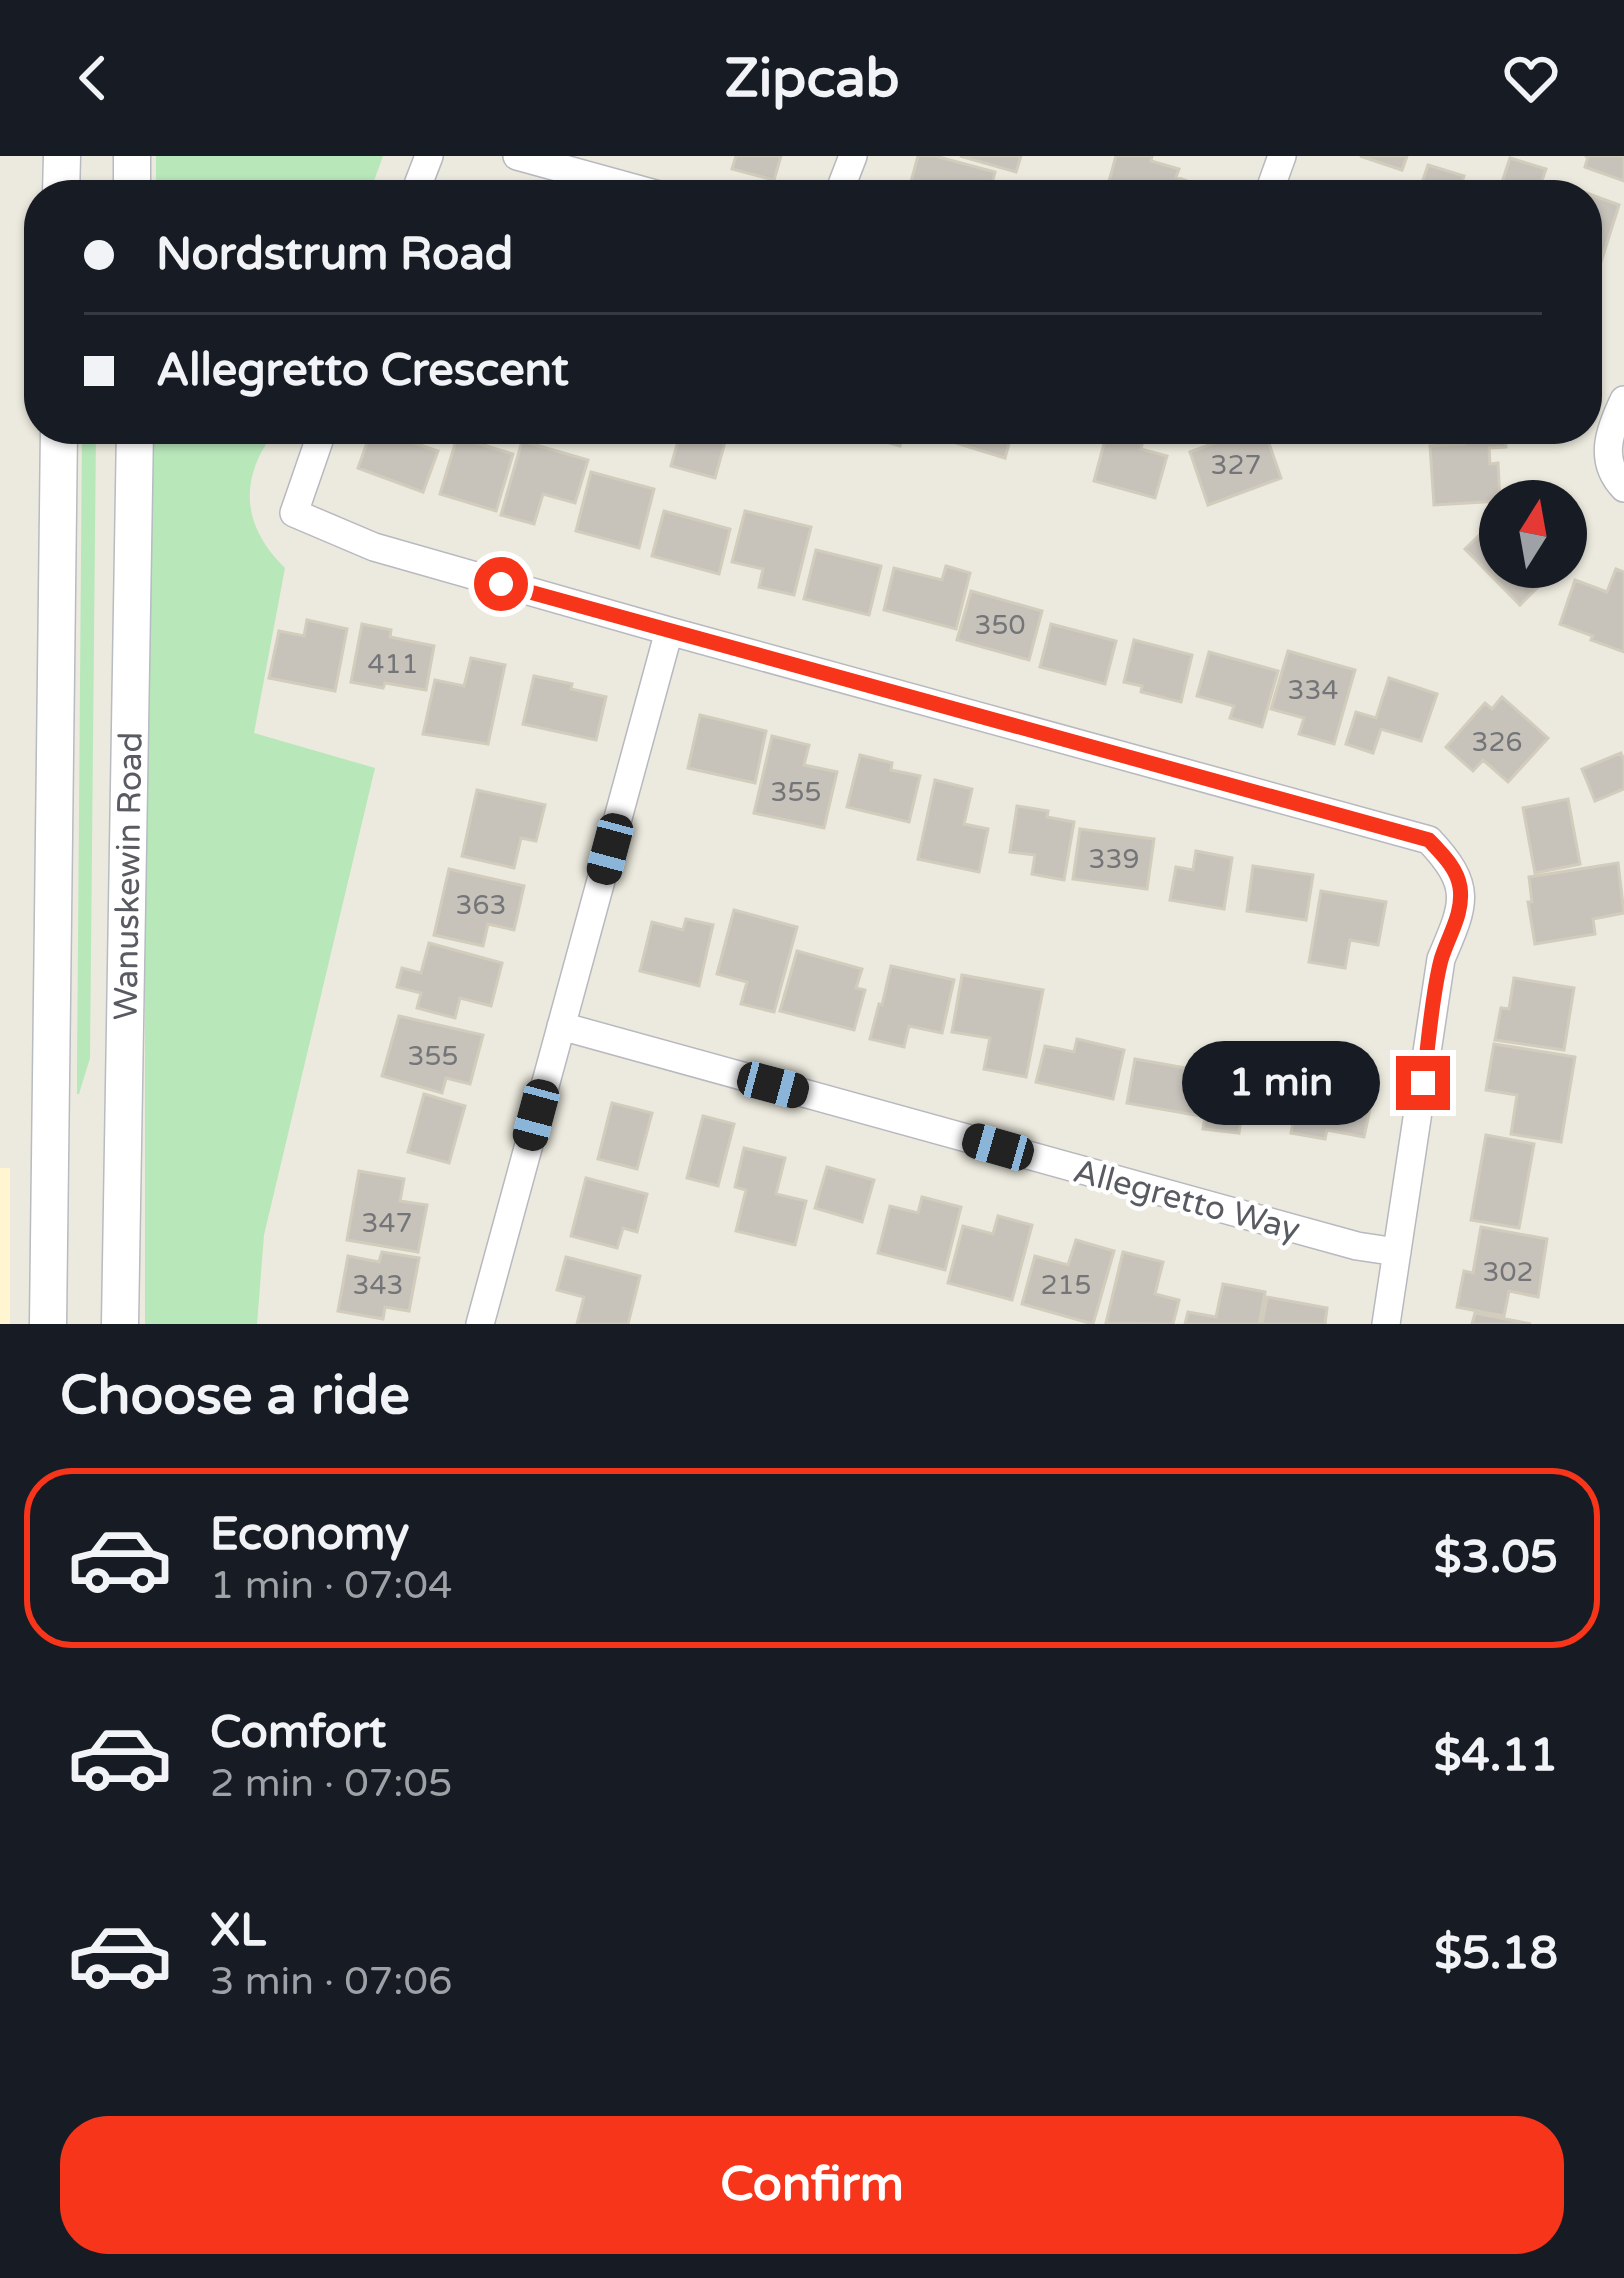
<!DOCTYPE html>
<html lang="en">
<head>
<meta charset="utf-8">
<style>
	:root { --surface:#171b24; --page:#242831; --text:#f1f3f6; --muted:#9ea1a6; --line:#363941; --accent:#f6351b }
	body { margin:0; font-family:"Varela Round",sans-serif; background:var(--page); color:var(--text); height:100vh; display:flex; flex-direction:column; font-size:45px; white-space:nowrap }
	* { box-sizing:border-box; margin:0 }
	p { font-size:39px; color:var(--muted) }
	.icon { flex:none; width:66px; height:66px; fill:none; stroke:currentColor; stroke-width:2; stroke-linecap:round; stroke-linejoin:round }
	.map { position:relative; height:1168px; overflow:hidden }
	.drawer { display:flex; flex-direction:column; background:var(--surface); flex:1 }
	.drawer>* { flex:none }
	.top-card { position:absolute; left:24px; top:24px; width:1578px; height:264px; border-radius:48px; box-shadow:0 3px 9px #0004; display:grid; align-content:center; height:264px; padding:0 60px; background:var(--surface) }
	.needle { width:78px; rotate:11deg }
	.controls { position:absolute; left:1479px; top:324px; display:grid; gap:24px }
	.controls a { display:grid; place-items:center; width:108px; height:108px; border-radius:50%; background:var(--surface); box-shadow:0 3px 9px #0004; font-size:60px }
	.end { position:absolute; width:54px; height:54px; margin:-27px; border:15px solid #f6351b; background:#fff; box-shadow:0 0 0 6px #fff }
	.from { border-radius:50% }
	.bubble { position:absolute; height:84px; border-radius:42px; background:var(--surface); box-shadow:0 3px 9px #0004; font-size:39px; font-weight:800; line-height:84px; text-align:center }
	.car { position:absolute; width:36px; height:72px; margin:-36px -18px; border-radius:15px; box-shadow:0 0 9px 3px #0007; background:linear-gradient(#222 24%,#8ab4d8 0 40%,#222 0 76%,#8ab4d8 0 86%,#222 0) }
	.top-card b { display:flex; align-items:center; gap:42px; height:114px; font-size:45px }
	.top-card b+b { border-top:3px solid var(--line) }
	.top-card i { width:30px; height:30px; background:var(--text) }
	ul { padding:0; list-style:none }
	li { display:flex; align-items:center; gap:36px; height:180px; margin:0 24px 18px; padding:0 36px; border:6px solid transparent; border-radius:48px }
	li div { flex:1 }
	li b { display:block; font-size:45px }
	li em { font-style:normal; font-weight:800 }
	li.on { border-color:var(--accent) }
	li>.icon { width:108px; height:108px; stroke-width:1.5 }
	h2 { padding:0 60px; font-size:54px; line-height:144px }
	.cta { display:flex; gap:24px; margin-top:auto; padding:24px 60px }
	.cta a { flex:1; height:138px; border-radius:48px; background:var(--accent); color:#fff; font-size:48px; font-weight:800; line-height:138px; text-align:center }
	header { display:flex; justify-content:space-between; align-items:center; height:156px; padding:0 60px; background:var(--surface); font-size:54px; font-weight:800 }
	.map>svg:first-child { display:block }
	.commercial { fill:#fff6d1 }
	.green { fill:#b8e7ba }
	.building { fill:#c7c3bb; stroke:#d1ccbc; stroke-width:3 }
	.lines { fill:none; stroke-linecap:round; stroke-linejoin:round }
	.street-casing { stroke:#b7b9bf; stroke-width:30 }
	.secondary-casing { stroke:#b7bbc2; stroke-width:39 }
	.street { stroke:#fff; stroke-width:27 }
	.secondary { stroke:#fff; stroke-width:36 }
	.route { stroke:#f6351b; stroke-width:15 }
	.labels { text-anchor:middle; stroke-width:9; stroke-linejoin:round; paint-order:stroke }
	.number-label { font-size:27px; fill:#747578 }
	.street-label { font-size:33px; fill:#585b61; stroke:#fff }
</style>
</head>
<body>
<header><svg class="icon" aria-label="back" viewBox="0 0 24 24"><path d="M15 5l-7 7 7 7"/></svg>Zipcab<svg class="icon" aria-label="heart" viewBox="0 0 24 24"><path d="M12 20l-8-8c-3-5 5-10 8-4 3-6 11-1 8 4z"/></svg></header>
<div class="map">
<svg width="1624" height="1168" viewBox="0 0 1624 1168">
	<rect width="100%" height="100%" fill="#eceade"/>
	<path class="commercial" d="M0 1012H10V1168H0Z"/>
	<path class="green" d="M156 0H383L369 39H156Z
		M82 273H96L90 902 79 938H77V912Z
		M152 273H277C238 321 241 369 285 412L254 577 375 612 264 1079 257 1168H145V778Z"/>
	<path class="building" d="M736 0H781L774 24 732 13Z
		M918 0H935L995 16 989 39H929L909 33Z
		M960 0H1021L1016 16Z
		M1116 0H1152L1151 5 1179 13 1176 21 1187 25 1183 39H1117L1106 36Z
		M1360 0H1407L1402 14Z
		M1585 0H1624V25L1585 11 1588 1Z
		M1510 2 1546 13 1537 39H1512L1499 35Z
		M1428 9 1464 20 1458 39H1418Z
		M1581 35 1619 49 1601 106 1587 101V39H1580Z
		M372 273 438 295 423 336 358 312Z
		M867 273H905L900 290 865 280Z
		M957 273H1013L1005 302 953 286Z
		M1108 273H1146L1141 293 1167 300 1155 342 1094 325Z
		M1224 273H1264L1281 322 1208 349 1190 296 1228 282Z
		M1464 273H1505L1506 291 1489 292 1490 308 1498 307 1500 345 1434 349 1430 290 1464 288Z
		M681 274 725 286 715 322 671 310Z
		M457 281 513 298 496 355 440 338Z
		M522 285 588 304 575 347 543 338 534 368 501 359Z
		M591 316 654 333 639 392 576 375Z
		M664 355 730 373 719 418 652 400Z
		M745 355 811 371 794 439 759 431 763 413 732 406Z
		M1500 359V411H1558L1520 449 1465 393Z
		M816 394 881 410 869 459 804 443Z
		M946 410 970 417 956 473 884 454 894 412 942 424Z
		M1616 413 1624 416V496L1591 484 1593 480 1560 468 1575 424 1607 436Z
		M971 435 1042 455 1029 504 957 484Z
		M307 464 347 473 335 535 269 522 279 475 304 480Z
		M362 468 391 474 390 481 434 490 426 534 385 527 383 532 351 526Z
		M1051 468 1116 485 1105 528 1040 511Z
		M1134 484 1192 499 1181 546 1141 536 1142 530 1124 526Z
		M1288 495 1355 514 1334 588 1299 578 1304 562 1271 553Z
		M1209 496 1278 515 1262 571 1230 562 1234 550 1197 540Z
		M471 502 505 509 488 588 423 578 435 524 464 530Z
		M534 520 572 528 571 533 606 541 596 584 523 568Z
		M1389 522 1437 538 1421 585 1381 573 1373 597 1346 588 1356 556 1376 562Z
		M1502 541 1548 582 1508 626 1483 604 1473 615 1446 591 1485 547 1492 553Z
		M700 559 766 575 755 627 688 612Z
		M772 580 809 589 804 609 837 616 824 672 754 657Z
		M1621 597 1624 604V633L1595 645 1582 613Z
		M860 599 892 607 891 614 920 620 909 666 847 651Z
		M935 624 972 633 964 668 988 673 979 716 918 703Z
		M477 634 545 649 536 685 521 682 514 712 462 700Z
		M1568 643 1580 708 1535 717 1523 652Z
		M1017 650 1048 655 1047 661 1074 666 1064 724 1032 718 1035 699 1010 696Z
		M1080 673 1154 683 1147 733 1073 723Z
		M1196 695 1232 702 1224 753 1170 744 1176 711 1193 714Z
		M1618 707 1624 757 1593 763 1595 778 1535 788 1528 746H1532L1529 721Z
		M1253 710 1313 719 1306 764 1247 755Z
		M449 713 524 730 514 774 488 768 483 790 434 779Z
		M1321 735 1386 746 1378 789 1350 784 1345 812 1309 806Z
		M734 754 797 771 774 856 741 848 747 826 717 818Z
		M686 763 713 769 699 830 640 815 652 766 683 774Z
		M429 787 502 807 491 850 460 842 455 862 417 852 421 837 397 831 402 812 421 817Z
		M797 795 862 813 856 832 865 834 854 874 780 855Z
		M891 810 954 824 942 877 909 870 904 891 870 883 879 848 882 849Z
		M962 819 1043 834 1026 921 984 913 990 882 952 876Z
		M1514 822 1574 832 1564 894 1495 884 1501 852 1509 853Z
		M399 860 483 879 470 928 446 922 442 937 382 920Z
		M1077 883 1124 894 1113 943 1036 926 1045 890 1074 896Z
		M1494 888 1575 901 1561 986 1511 978 1517 939 1486 934Z
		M1215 896 1284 906 1277 953 1243 948 1239 977 1203 973Z
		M1135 903 1208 916 1201 960 1127 947Z
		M1300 931 1329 936 1330 931 1373 939 1364 981 1327 974 1325 983 1291 977Z
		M424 938 465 950 449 1007 408 996Z
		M612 947 652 957 637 1013 598 1003Z
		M703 960 734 968 718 1030 687 1022Z
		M1486 979 1534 988 1519 1072 1471 1064Z
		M744 992 785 1002 776 1038 806 1045 795 1089 736 1075 746 1034 735 1031Z
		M827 1011 874 1024 862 1066 815 1052Z
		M359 1015 404 1023 400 1045 427 1049 418 1096 347 1084Z
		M586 1022 647 1038 637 1076 623 1072 617 1092 571 1080Z
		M922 1041 961 1051 945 1114 878 1097 890 1050 918 1057Z
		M998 1060 1032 1069 1012 1144 948 1127 963 1070 993 1078Z
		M1481 1071 1547 1083 1538 1141 1509 1135 1504 1160 1457 1151 1464 1115 1473 1117Z
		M1076 1084 1114 1095 1093 1168 1022 1148 1035 1100 1068 1109Z
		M382 1096 419 1102 409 1155 385 1151 383 1163 338 1155 348 1100 379 1106Z
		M1123 1096 1163 1106 1155 1138 1179 1144 1173 1168 1106 1167Z
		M566 1101 640 1120 628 1168H577L584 1141 557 1134Z
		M1223 1128 1265 1136 1259 1168H1185L1188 1156 1216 1161Z
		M1267 1141 1327 1152 1325 1168H1262Z
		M1475 1157 1531 1168H1472Z"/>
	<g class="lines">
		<defs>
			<path id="street" d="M517 0 659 39
				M414 39 429 0
				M838 39 853 0
				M1268 39 1282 0
				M1624 244C1609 275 1598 305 1624 332
				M323 273 294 357 374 391 669 475 480 1168
				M669 475 1429 684C1473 731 1465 747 1441 803L1386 1168
				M561 870 1357 1090 1397 1096"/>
			<path id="secondary" d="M132 0V39
				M61 39 62 0
				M48 1168 59 273
				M120 1168 135 273"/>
		</defs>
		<use href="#street" class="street-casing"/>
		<use href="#secondary" class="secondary-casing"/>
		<use href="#street" class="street"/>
		<use href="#secondary" class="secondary"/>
	</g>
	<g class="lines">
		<path class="route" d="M501 428 1429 684C1442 698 1457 712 1460 731 1464 758 1448 780 1441 804 1431 843 1429 887 1423 927"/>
	</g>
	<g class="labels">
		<g class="number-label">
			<text x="1236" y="318">327</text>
			<text x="1000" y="478">350</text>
			<text x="393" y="517">411</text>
			<text x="1313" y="543">334</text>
			<text x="1497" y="595">326</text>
			<text x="796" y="645">355</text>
			<text x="1114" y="712">339</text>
			<text x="481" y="758">363</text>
			<text x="433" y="909">355</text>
			<text x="387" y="1076">347</text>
			<text x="1508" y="1125">302</text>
			<text x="378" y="1138">343</text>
			<text x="1066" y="1138">215</text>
		</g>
		<g class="street-label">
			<text transform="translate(127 720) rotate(-89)" y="12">Wanuskewin Road</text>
			<text transform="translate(1187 1043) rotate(15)" y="12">Allegretto Way</text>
		</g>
	</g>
</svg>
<div class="controls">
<a><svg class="needle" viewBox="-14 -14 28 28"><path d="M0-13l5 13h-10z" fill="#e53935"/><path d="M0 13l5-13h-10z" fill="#9ea1a6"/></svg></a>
</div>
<i class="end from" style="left:501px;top:428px"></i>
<i class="end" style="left:1423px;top:927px"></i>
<div class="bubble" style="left:1182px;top:885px;width:198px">1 min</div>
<i class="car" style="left:610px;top:693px;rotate:195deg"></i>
<i class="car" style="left:773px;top:929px;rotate:105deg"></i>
<i class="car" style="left:536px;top:959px;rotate:195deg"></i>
<i class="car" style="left:998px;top:991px;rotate:286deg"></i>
<div class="top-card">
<b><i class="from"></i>Nordstrum Road</b>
<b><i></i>Allegretto Crescent</b>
</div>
</div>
<section class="drawer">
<h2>Choose a ride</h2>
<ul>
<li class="on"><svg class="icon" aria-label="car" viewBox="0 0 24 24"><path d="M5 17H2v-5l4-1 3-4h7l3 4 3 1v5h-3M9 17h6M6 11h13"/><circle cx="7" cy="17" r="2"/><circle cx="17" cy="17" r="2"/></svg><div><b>Economy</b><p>1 min · 07:04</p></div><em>$3.05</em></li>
<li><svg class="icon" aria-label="car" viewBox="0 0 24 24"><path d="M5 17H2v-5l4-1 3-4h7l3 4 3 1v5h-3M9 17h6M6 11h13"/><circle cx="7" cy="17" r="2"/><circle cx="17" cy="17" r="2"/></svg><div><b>Comfort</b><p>2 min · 07:05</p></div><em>$4.11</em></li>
<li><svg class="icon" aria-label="car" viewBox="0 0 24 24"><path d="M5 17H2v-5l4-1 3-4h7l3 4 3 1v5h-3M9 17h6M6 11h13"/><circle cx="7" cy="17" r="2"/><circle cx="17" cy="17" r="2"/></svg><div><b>XL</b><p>3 min · 07:06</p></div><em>$5.18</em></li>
</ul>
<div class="cta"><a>Confirm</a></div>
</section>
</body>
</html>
